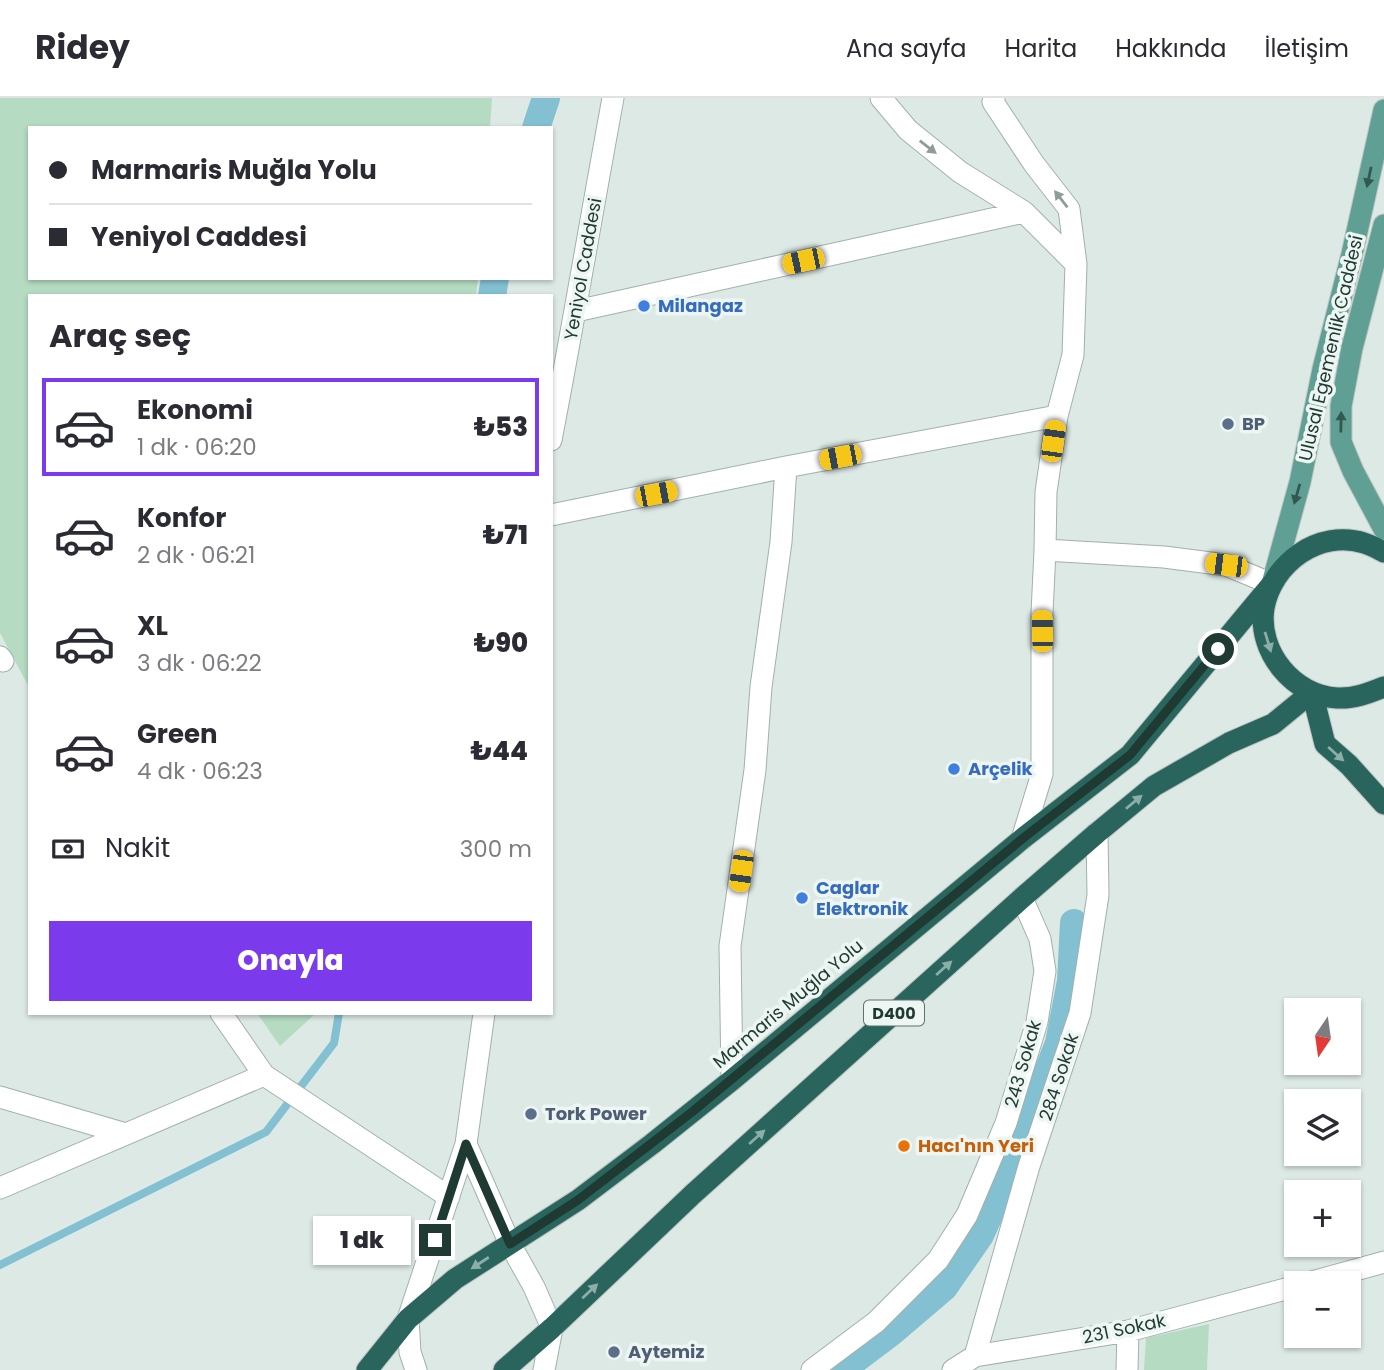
<!DOCTYPE html>
<html lang="tr">
<head>
<meta charset="utf-8">
<style>
	:root { --surface:#fff; --page:#f7f7f7; --text:#2b2b33; --muted:#7c7c81; --line:#e1e1e2; --accent:#7c3aed }
	body { margin:0; font-family:Poppins,sans-serif; background:var(--page); color:var(--text); height:100vh; display:flex; flex-direction:column; font-size:26px; white-space:nowrap }
	* { box-sizing:border-box; margin:0 }
	p { font-size:23px; color:var(--muted) }
	.icon { flex:none; width:38px; height:38px; fill:none; stroke:currentColor; stroke-width:2; stroke-linecap:round; stroke-linejoin:round }
	.map { position:relative; flex:1; overflow:hidden }
	.side { position:absolute; left:28px; top:196px; width:525px; height:721px; display:flex; flex-direction:column; background:var(--surface); border-radius:0px; box-shadow:0 2px 5px #0004 }
	.side>* { flex:none }
	.banner { position:absolute; left:28px; top:28px; width:525px; height:154px; border-radius:0px; box-shadow:0 2px 5px #0004; display:grid; align-content:center; height:154px; padding:0 21px; background:var(--surface) }
	.needle { width:46px; rotate:193deg }
	.fabs { position:absolute; left:1284px; top:900px; display:grid; gap:14px }
	.fabs a { display:grid; place-items:center; width:77px; height:77px; border-radius:0px; background:var(--surface); box-shadow:0 2px 5px #0004; font-size:35px }
	.end { position:absolute; width:32px; height:32px; margin:-16px; border:9px solid #1f3933; background:#fff; box-shadow:0 0 0 4px #fff }
	.from { border-radius:50% }
	.bubble { position:absolute; height:49px; border-radius:0px; background:var(--surface); box-shadow:0 2px 5px #0004; font-size:23px; font-weight:800; line-height:49px; text-align:center }
	.car { position:absolute; width:21px; height:42px; margin:-21px -10px; border-radius:9px; box-shadow:0 0 5px 2px #0007; background:linear-gradient(#f5c518 24%,#345 0 40%,#f5c518 0 76%,#345 0 86%,#f5c518 0) }
	.banner b { display:flex; align-items:center; gap:24px; height:66px; font-size:26px }
	.banner b+b { border-top:2px solid var(--line) }
	.banner i { width:18px; height:18px; background:var(--text) }
	ul { padding:0; list-style:none }
	li { display:flex; align-items:center; gap:21px; height:98px; margin:0 14px 10px; padding:0 7px; border:4px solid transparent; border-radius:0px }
	li div { flex:1 }
	li b { display:block; font-size:26px }
	li em { font-style:normal; font-weight:800 }
	li.selected { border-color:var(--accent) }
	li>.icon { width:63px; height:63px; stroke-width:1.5 }
	h2 { padding:0 21px; font-size:32px; line-height:84px }
	.pay { display:flex; align-items:center; gap:18px; height:77px; padding:0 21px; font-size:26px }
	.pay p { margin-inline-start:auto }
	.action { display:flex; gap:14px; margin-top:auto; padding:14px 21px }
	.action a { flex:1; height:80px; border-radius:0px; background:var(--accent); color:#fff; font-size:28px; font-weight:800; line-height:80px; text-align:center }
	header { display:flex; align-items:center; gap:42px; box-sizing:border-box; height:98px; padding:0 35px; background:var(--surface); border-bottom:2px solid var(--line) }
	header strong { font-size:33px }
	nav { display:flex; gap:38px; margin-inline-start:auto; font-size:24px }
	.map>svg:first-child { display:block }
	.green { fill:#b5dbc2 }
	.lines { fill:none; stroke-linecap:round; stroke-linejoin:round }
	.stream { stroke:#83c0d1; stroke-width:8 }
	.canal { stroke:#83c0d1; stroke-width:28 }
	.minor-casing { stroke:#a0b1ac; stroke-width:23 }
	.major-casing { stroke:#bcc4c2; stroke-width:23 }
	.highway-casing { stroke:#bcc4c2; stroke-width:23 }
	.minor { stroke:#fff; stroke-width:21 }
	.major { stroke:#60a094; stroke-width:21 }
	.highway { stroke:#2a655d; stroke-width:21 }
	.oneway { fill:#8f9c99 }
	.oneway2 { fill:#325850 }
	.oneway3 { fill:#8caea8 }
	.route { stroke:#1f3933; stroke-width:9 }
	.shop-dot { fill:#3f7fe0; stroke:#edf6f2; stroke-width:2.5 }
	.service-dot { fill:#5c6f8a; stroke:#edf6f2; stroke-width:2.5 }
	.food-dot { fill:#e8710a; stroke:#edf6f2; stroke-width:2.5 }
	.labels { text-anchor:middle; stroke-width:7; stroke-linejoin:round; paint-order:stroke }
	.shield { fill:#edf6f2; stroke:#5d726c; stroke-width:2 }
	.shield-label { font-size:16px; font-weight:bold; fill:#1f3933 }
	.street-label { font-size:18px; fill:#1f3933; stroke:#edf6f2 }
	.shop-label { font-size:18px; font-weight:bold; fill:#366cbe; stroke:#edf6f2; text-anchor:start }
	.service-label { font-size:18px; font-weight:bold; fill:#4e5e75; stroke:#edf6f2; text-anchor:start }
	.food-label { font-size:18px; font-weight:bold; fill:#c56008; stroke:#edf6f2; text-anchor:start }
</style>
</head>
<body>
<header>
<strong>Ridey</strong>
<nav><a>Ana sayfa</a><a>Harita</a><a>Hakkında</a><a>İletişim</a></nav>
</header>
<div class="map">
<svg width="1384" height="1272" viewBox="0 0 1384 1272">
	<rect width="100%" height="100%" fill="#dde9e5"/>
	<path class="green" d="M0 0H492L490 30H30V180H478L476 198H30V591L0 535Z
		M257 915H316L280 948Z
		M1209 1226 1207 1272H1144L1146 1240Z"/>
	<g class="lines">
		<path class="stream" d="M0 1167 266 1034 334 945 339 915"/>
		<path class="canal" d="M536 30 546 0
			M492 198 495 180
			M841 1272 890 1235 944 1189 980 1137 1008 1076 1059 945 1071 883 1074 825"/>
		<defs>
			<path id="minor" d="M881 0 908 32 960 74 1024 114 1076 166
				M994 0 993 4 1034 66 1069 111 1076 166 1073 257 1057 318 1046 394 1045 452 1042 515V676L1022 741
				M576 213 1024 114
				M551 342C573 228 592 114 613 0
				M551 417 786 369 1057 318
				M1045 452 1164 459 1226 467 1272 486
				M0 559 3 563
				M221 915 264 977 449 1099
				M732 982 730 848 755 672 761 589 781 444 786 369
				M0 999 126 1036
				M466 1046 510 1146 534 1189 552 1230 544 1272
				M0 1090 264 977
				M1308 1185 1384 1164
				M975 1258 1029 1068 1080 915 1098 797 1097 735
				M416 1272 410 1254 408 1221 466 1046 484 915
				M812 1272 876 1224 938 1162 967 1117 1006 1025 1037 924 1045 873 1040 841 1022 800
				M953 1272 975 1258 1128 1233 1297 1188
				M1127 1272 1128 1233"/>
			<path id="major" d="M1384 127 1352 250 1341 308V344L1353 373 1384 431
				M1272 486 1300 384 1323 271 1352 156 1384 12"/>
			<path id="highway" d="M1384 454C1378 451 1371 447 1364 445 1319 431 1272 465 1264 510 1257 554 1294 598 1337 600 1354 601 1369 595 1384 589
				M367 1272 408 1221 455 1181 578 1102 652 1046 732 982 1022 741 1130 657 1272 486
				M504 1272 552 1230 693 1096 1022 800 1097 735 1154 688 1229 645 1273 626 1312 594 1325 646 1349 667 1384 706"/>
		</defs>
		<use href="#minor" class="minor-casing"/>
		<use href="#major" class="major-casing"/>
		<use href="#highway" class="highway-casing"/>
		<use href="#minor" class="minor"/>
		<use href="#major" class="major"/>
		<use href="#highway" class="highway"/>
	</g>
	<defs><path id="oneway-solid" d="M-6-.8H1V-3.2L6.5 0L1 3.2V.8H-6Z" transform="scale(1.75)"/></defs>
	<g class="oneway">
		<use href="#oneway-solid" transform="translate(928 49) rotate(38)"/>
		<use href="#oneway-solid" transform="translate(1061 101) rotate(-128)"/>
	</g>
	<g class="oneway2">
		<use href="#oneway-solid" transform="translate(1369 79) rotate(102)"/>
		<use href="#oneway-solid" transform="translate(1341 324) rotate(-89)"/>
		<use href="#oneway-solid" transform="translate(1297 396) rotate(106)"/>
	</g>
	<g class="oneway3">
		<use href="#oneway-solid" transform="translate(1268 544) rotate(73)"/>
		<use href="#oneway-solid" transform="translate(1336 656) rotate(42)"/>
		<use href="#oneway-solid" transform="translate(1134 704) rotate(-40)"/>
		<use href="#oneway-solid" transform="translate(944 870) rotate(-42)"/>
		<use href="#oneway-solid" transform="translate(757 1039) rotate(-42)"/>
		<use href="#oneway-solid" transform="translate(480 1165) rotate(147)"/>
		<use href="#oneway-solid" transform="translate(590 1193) rotate(-43)"/>
	</g>
	<g class="lines">
		<path class="route" d="M435 1142 466 1046 510 1146 578 1102 692 1014 1022 741 1130 657 1218 551"/>
	</g>
	<g class="shop-dot">
		<circle cx="644" cy="208" r="7"/>
		<circle cx="954" cy="671" r="7"/>
		<circle cx="802" cy="800" r="7"/>
	</g>
	<g class="service-dot">
		<circle cx="1228" cy="326" r="7"/>
		<circle cx="531" cy="1016" r="7"/>
		<circle cx="614" cy="1254" r="7"/>
	</g>
	<circle class="food-dot" cx="904" cy="1048" r="7"/>
	<g class="labels">
		<rect class="shield" x="864" y="902.5" width="60" height="25" rx="5"/>
		<g class="shield-label">
			<text x="894" y="921">D400</text>
		</g>
		<g class="street-label">
			<text transform="translate(583 171) rotate(-80)" y="6">Yeniyol Caddesi</text>
			<text transform="translate(1331 250) rotate(-77)" y="6">Ulusal Egemenlik Caddesi</text>
			<text transform="translate(788 906) rotate(-40)" y="6">Marmaris Muğla Yolu</text>
			<text transform="translate(1023 966) rotate(-74)" y="6">243 Sokak</text>
			<text transform="translate(1059 979) rotate(-72)" y="6">284 Sokak</text>
			<text transform="translate(1124 1231) rotate(-12)" y="6">231 Sokak</text>
		</g>
		<g class="shop-label">
			<text x="658" y="214">Milangaz</text>
			<text x="968" y="677">Arçelik</text>
			<text x="816" y="796">Caglar<tspan x="816" dy="21">Elektronik</tspan></text>
		</g>
		<g class="service-label">
			<text x="1242" y="332">BP</text>
			<text x="545" y="1022">Tork Power</text>
			<text x="628" y="1260">Aytemiz</text>
		</g>
		<g class="food-label">
			<text x="918" y="1054">Hacı'nın Yeri</text>
		</g>
	</g>
</svg>
<div class="fabs">
<a><svg class="needle" viewBox="-14 -14 28 28"><path d="M0-13l5 13h-10z" fill="#e53935"/><path d="M0 13l5-13h-10z" fill="#7c7c81"/></svg></a>
<a><svg class="icon" aria-label="layers" viewBox="0 0 24 24"><path d="M12 4l9 5-9 5-9-5zM3 14l9 5 9-5"/></svg></a>
<a>+</a>
<a>−</a>
</div>
<i class="end from" style="left:1218px;top:551px"></i>
<i class="end" style="left:435px;top:1142px"></i>
<div class="bubble" style="left:313px;top:1118px;width:98px">1 dk</div>
<i class="car" style="left:803px;top:163px;rotate:258deg"></i>
<i class="car" style="left:1053px;top:343px;rotate:8deg"></i>
<i class="car" style="left:840px;top:359px;rotate:259deg"></i>
<i class="car" style="left:656px;top:396px;rotate:79deg"></i>
<i class="car" style="left:1226px;top:467px;rotate:277deg"></i>
<i class="car" style="left:1042px;top:533px;rotate:359deg"></i>
<i class="car" style="left:741px;top:773px;rotate:188deg"></i>
<div class="banner">
<b><i class="from"></i>Marmaris Muğla Yolu</b>
<b><i></i>Yeniyol Caddesi</b>
</div>
<section class="side">
<h2>Araç seç</h2>
<ul>
<li class="selected"><svg class="icon" aria-label="car" viewBox="0 0 24 24"><path d="M5 17H2v-5l4-1 3-4h7l3 4 3 1v5h-3M9 17h6M6 11h13"/><circle cx="7" cy="17" r="2"/><circle cx="17" cy="17" r="2"/></svg><div><b>Ekonomi</b><p>1 dk · 06:20</p></div><em>₺53</em></li>
<li><svg class="icon" aria-label="car" viewBox="0 0 24 24"><path d="M5 17H2v-5l4-1 3-4h7l3 4 3 1v5h-3M9 17h6M6 11h13"/><circle cx="7" cy="17" r="2"/><circle cx="17" cy="17" r="2"/></svg><div><b>Konfor</b><p>2 dk · 06:21</p></div><em>₺71</em></li>
<li><svg class="icon" aria-label="car" viewBox="0 0 24 24"><path d="M5 17H2v-5l4-1 3-4h7l3 4 3 1v5h-3M9 17h6M6 11h13"/><circle cx="7" cy="17" r="2"/><circle cx="17" cy="17" r="2"/></svg><div><b>XL</b><p>3 dk · 06:22</p></div><em>₺90</em></li>
<li><svg class="icon" aria-label="car" viewBox="0 0 24 24"><path d="M5 17H2v-5l4-1 3-4h7l3 4 3 1v5h-3M9 17h6M6 11h13"/><circle cx="7" cy="17" r="2"/><circle cx="17" cy="17" r="2"/></svg><div><b>Green</b><p>4 dk · 06:23</p></div><em>₺44</em></li>
</ul>
<div class="pay"><svg class="icon" aria-label="cash" viewBox="0 0 24 24"><path d="M3 7h18v10H3z"/><circle cx="12" cy="12" r="2"/></svg>Nakit<p>300 m</p></div>
<div class="action"><a>Onayla</a></div>
</section>
</div>
</body>
</html>
